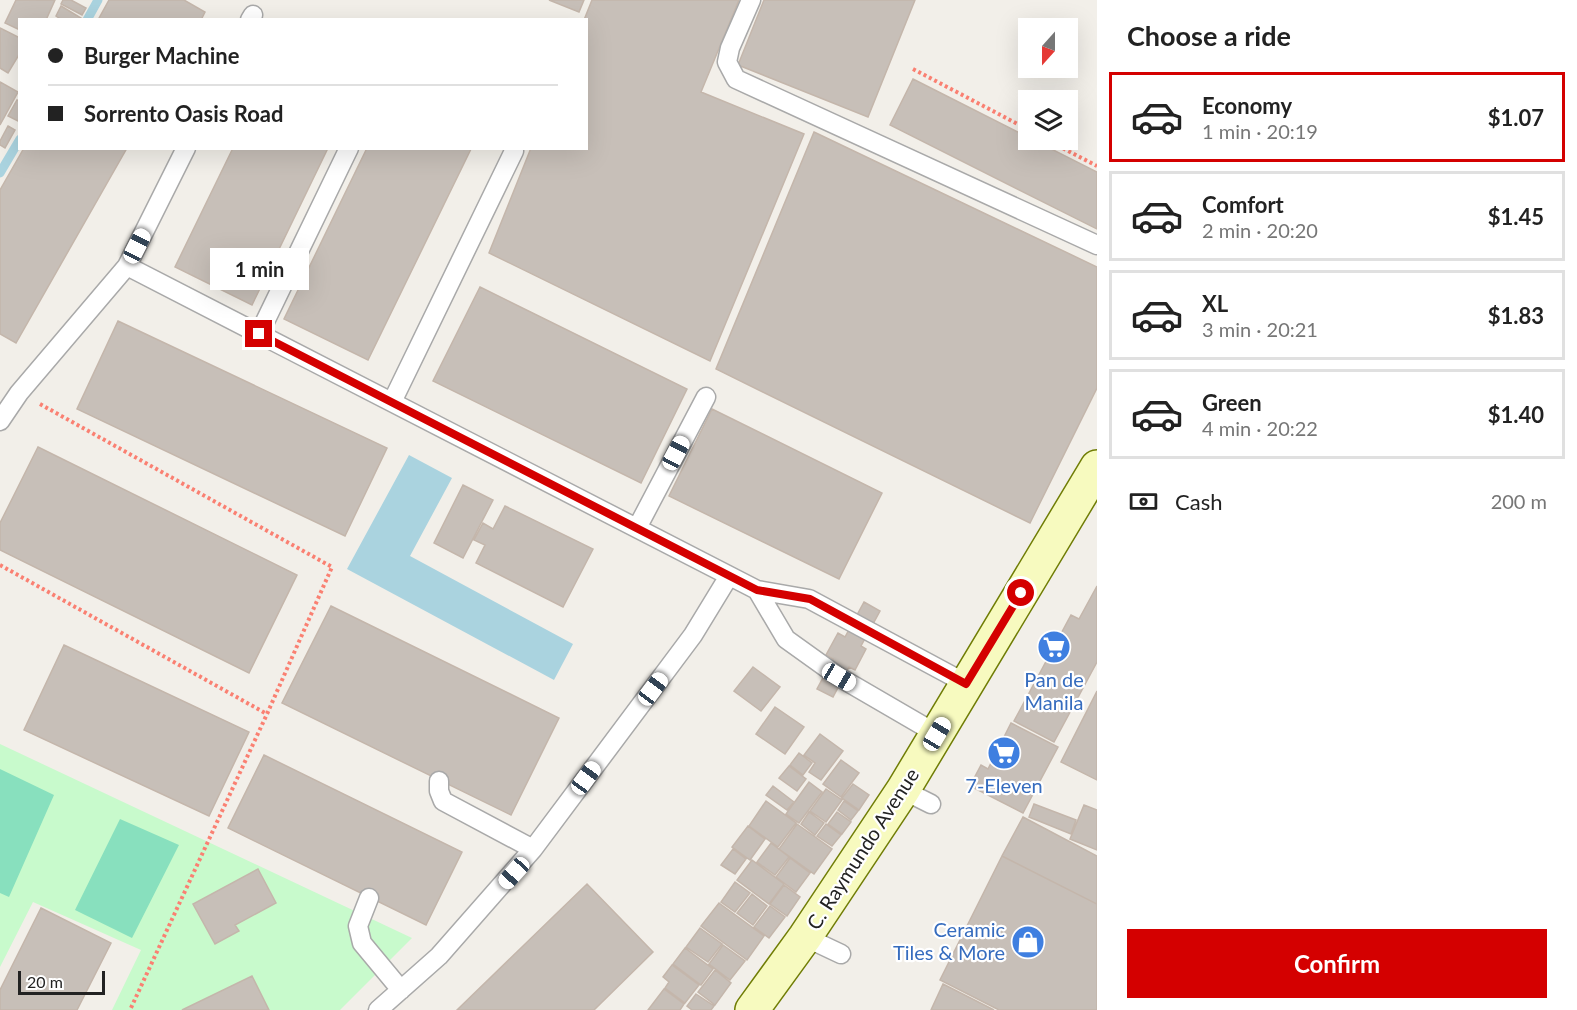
<!DOCTYPE html>
<html lang="en">
<head>
<meta charset="utf-8">
<style>
	:root { --surface:#fff; --page:#f2f2f2; --text:#222; --muted:#767676; --line:#e0e0e0; --accent:#d40000 }
	body { margin:0; font-family:Lato,sans-serif; background:var(--page); color:var(--text); height:100vh; display:flex; flex-direction:column; font-size:22px; white-space:nowrap }
	* { box-sizing:border-box; margin:0 }
	p { font-size:20px; color:var(--muted) }
	.icon { flex:none; width:33px; height:33px; fill:none; stroke:currentColor; stroke-width:2; stroke-linecap:round; stroke-linejoin:round }
	.map { position:relative; flex:1; overflow:hidden }
	.panel { display:flex; flex-direction:column; background:var(--surface); width:480px }
	.panel>* { flex:none }
	.top-card { position:absolute; left:18px; top:18px; width:570px; height:132px; border-radius:0px; box-shadow:0 6px 24px #0002; display:grid; align-content:center; height:132px; padding:0 30px; background:var(--surface) }
	.needle { width:39px; rotate:201deg }
	.controls { position:absolute; left:1018px; top:18px; display:grid; gap:12px }
	.controls a { display:grid; place-items:center; width:60px; height:60px; border-radius:0px; background:var(--surface); box-shadow:0 6px 24px #0002; font-size:30px }
	.scale { position:absolute; left:18px; bottom:15px; width:87px; box-sizing:border-box; padding-left:6px; border:3px solid #222; border-top:0; font-size:16px; line-height:21px; white-space:nowrap; color:#222; -webkit-text-stroke:4px #fff; paint-order:stroke }
	.end { position:absolute; width:27px; height:27px; margin:-14px; border:8px solid #d40000; background:#fff; box-shadow:0 0 0 3px #fff }
	.from { border-radius:50% }
	.bubble { position:absolute; height:42px; border-radius:0px; background:var(--surface); box-shadow:0 6px 24px #0002; font-size:20px; font-weight:700; line-height:42px; text-align:center }
	.car { position:absolute; width:18px; height:36px; margin:-18px -9px; border-radius:8px; box-shadow:0 0 4px 2px #0007; background:linear-gradient(#fff 24%,#345 0 40%,#fff 0 76%,#345 0 86%,#fff 0) }
	.top-card b { display:flex; align-items:center; gap:21px; height:57px; font-size:22px }
	.top-card b+b { border-top:2px solid var(--line) }
	.top-card i { width:15px; height:15px; background:var(--text) }
	ul { padding:0; list-style:none }
	li { display:flex; align-items:center; gap:18px; height:90px; margin:0 12px 9px; padding:0 18px; border:3px solid var(--line); border-radius:0px }
	li div { flex:1 }
	li b { display:block; font-size:22px }
	li em { font-style:normal; font-weight:700 }
	li.on { border-color:var(--accent) }
	li>.icon { width:54px; height:54px; stroke-width:1.5 }
	h2 { padding:0 30px; font-size:27px; line-height:72px }
	.pay { display:flex; align-items:center; gap:15px; height:66px; padding:0 30px; font-size:22px }
	.pay p { margin-inline-start:auto }
	.cta { display:flex; gap:12px; margin-top:auto; padding:12px 30px }
	.cta a { flex:1; height:69px; border-radius:0px; background:var(--accent); color:#fff; font-size:24px; font-weight:700; line-height:69px; text-align:center }
	main { display:flex; flex:1; min-height:0 }
	.map>svg:first-child { display:block }
	.park { fill:#c8facc }
	.pitch { fill:#88e0be }
	.water { fill:#aad3df }
	.lines { fill:none; stroke-linecap:round; stroke-linejoin:round }
	.stream { stroke:#aad3df; stroke-width:9 }
	.building { fill:#c7bfb8; stroke:#c4b6ab; stroke-width:1.5 }
	.service-casing { stroke:#a9a9a9; stroke-width:21 }
	.secondary-casing { stroke:#707d05; stroke-width:36 }
	.path { stroke:#fa8072; stroke-width:4; stroke-dasharray:3 3; stroke-linecap:butt }
	.service { stroke:#fff; stroke-width:18 }
	.secondary { stroke:#f7fabf; stroke-width:33 }
	.route { stroke:#d40000; stroke-width:8 }
	.labels { text-anchor:middle; stroke-width:4.5; stroke-linejoin:round; paint-order:stroke }
	.shop-label { font-size:20px; fill:#366cbe; stroke:#fff }
	.street-label { font-size:20px; fill:#222; stroke:#fff }
</style>
</head>
<body>
<main>
<div class="map">
<svg width="1097" height="1010" viewBox="0 0 1097 1010">
	<rect width="100%" height="100%" fill="#f2efe9"/>
	<path class="park" d="M0 744 412 938 340 1010H112L141 950 33 902 0 967Z"/>
	<path class="pitch" d="M0 769 54 795 9 897 0 893Z
		M120 819 179 845 132 938 75 910Z"/>
	<path class="water" d="M409 455 452 478 410 556 573 644 554 680 347 569Z"/>
	<g class="lines">
		<path class="stream" d="M87 20 98 0
			M0 173 20 139"/>
	</g>
	<path class="building" d="M16 0H55L46 20H20V30L5 23Z
		M63 0H71L86 8 82 15 61 4Z
		M109 0H184L205 12 201 20H98Z
		M549 0H584L579 12Z
		M592 0H739L701 92 804 134 710 361 489 253 531 148H586V20H584Z
		M764 0H915L868 117 738 65Z
		M61 6 81 18 80 20H62L56 16Z
		M0 28 20 38V53L8 73 0 68Z
		M913 79 1097 172V229L890 125Z
		M0 82 18 92 0 125Z
		M17 100 20 101V122L8 116Z
		M8 126 15 130 5 148 0 145V141Z
		M814 132 1097 267V388L1030 523 716 369Z
		M24 148H127L16 343 0 334V190Z
		M233 148H328L252 305 175 267Z
		M367 148 471 149 368 360 284 319Z
		M480 287 687 389 641 483 433 381Z
		M118 321 387 448 345 536 77 409Z
		M712 409 882 493 839 579 669 496Z
		M38 447 297 575 249 673 0 550V523Z
		M463 485 493 500 463 558 434 543Z
		M505 506 593 549 563 607 476 563 485 545 474 540 483 523 493 529Z
		M1097 586V662L1054 742 1014 721 1071 615 1079 619Z
		M864 602 880 611 861 646 866 649 855 670 849 667 833 697 817 689 833 659 826 655 838 633 845 637Z
		M331 606 559 718 511 815 282 703Z
		M64 645 249 732 209 816 24 730Z
		M753 667 780 687 761 711 734 691Z
		M1097 691V780L1061 762Z
		M775 707 804 727 785 754 756 734Z
		M1011 723 1058 747 1023 813 970 786 981 765 988 769Z
		M820 734 843 751 821 780 809 772 815 763 804 755Z
		M799 753 812 763 803 775 790 765Z
		M264 755 462 852 426 925 228 828Z
		M841 760 859 773 841 797 823 784Z
		M789 766 806 779 797 791 779 778Z
		M809 782 822 792 799 823 786 814Z
		M853 784 869 795 859 810 842 798Z
		M773 786 794 802 787 810 766 795Z
		M826 789 842 800 826 822 810 811Z
		M766 801 796 823 778 847 749 826Z
		M844 801 858 811 851 820 838 810Z
		M1034 804 1076 820 1071 834 1029 817Z
		M1084 805 1097 810V850L1070 839Z
		M809 812 824 823 815 835 801 824Z
		M837 812 851 822 842 834 828 824Z
		M1023 817 1097 856V904L1002 856Z
		M797 824 832 849 814 874 779 849Z
		M826 824 841 835 832 846 817 836Z
		M748 826 765 839 750 860 732 847Z
		M771 843 789 857 775 875 757 862Z
		M733 849 746 859 735 874 721 865Z
		M1002 856 1097 904V1010H999L940 980Z
		M790 858 810 873 796 892 776 877Z
		M752 860 784 884 769 904 737 880Z
		M258 869 276 903 235 925 239 931 215 944 193 904Z
		M735 882 750 893 735 912 721 902Z
		M587 884 653 952 594 1010H457Z
		M784 885 800 897 787 916 770 904Z
		M752 894 767 906 753 925 737 913Z
		M719 903 764 936 747 960 701 926Z
		M770 906 785 917 769 938 754 927Z
		M41 908 111 943 77 1010H0V990Z
		M700 928 722 944 708 962 686 947Z
		M723 945 745 961 730 980 709 964Z
		M685 948 713 969 701 985 673 964Z
		M672 965 699 985 685 1003 665 988 669 982 663 977Z
		M715 970 731 983 715 1005 698 992Z
		M252 976 269 1010H182Z
		M943 984 994 1010H931Z
		M664 989 684 1004 680 1010H648Z
		M696 994 714 1006 711 1010H692L687 1006Z"/>
	<g class="lines">
		<defs>
			<path id="service" d="M751 0 730 48 727 62 736 79 1097 245
				M250 20 253 15
				M127 266 757 590 809 599 967 684
				M259 334 349 148
				M392 402 514 151
				M0 421 19 393 127 266 186 148
				M637 528 706 397
				M757 590 786 639 839 677 937 734
				M439 781V791L443 801 533 849
				M903 790 931 804
				M369 898 358 926 362 943 401 990
				M805 937 841 954
				M378 1010 439 956 533 849 693 635 729 576"/>
			<path id="secondary" d="M752 1010 805 937 903 790 1097 467"/>
		</defs>
		<use href="#service" class="service-casing"/>
		<use href="#secondary" class="secondary-casing"/>
		<path class="path" d="M913 69 1029 130
			M1047 140 1097 166
			M40 404 332 567 267 714 130 1010
			M0 565 267 714"/>
		<use href="#service" class="service"/>
		<use href="#secondary" class="secondary"/>
	</g>
	<g class="lines">
		<path class="route" d="M259 334 757 590 810 599 966 684 1021 593"/>
	</g>
	<defs>
		<symbol id="supermarket-disc" viewBox="-11 -11 22 22"><circle r="9.5" fill="#3f7fe0" stroke="#fff"/><path d="M-6-5.5h2.5l.6 2H6L4.5 2H-2.5L-4.4-4H-6ZM-1.5 3.2a1.3 1.3 0 1 0 .1 0ZM3 3.2a1.3 1.3 0 1 0 .1 0Z" fill="#fff"/></symbol>
		<symbol id="shop-disc" viewBox="-11 -11 22 22"><circle r="9.5" fill="#3f7fe0" stroke="#fff"/><path d="M-5-2.5h2.3a2.7 3.5 0 0 1 5.4 0H5L5.5 6h-11ZM-1.5-2.5h3a1.5 2.3 0 0 0-3 0Z" fill="#fff"/></symbol>
	</defs>
	<g fill-rule="evenodd">
		<use href="#supermarket-disc" x="1035" y="628" width="38" height="38"/>
		<use href="#supermarket-disc" x="985" y="734" width="38" height="38"/>
		<use href="#shop-disc" x="1009" y="923" width="38" height="38"/>
	</g>
	<g class="labels">
		<g class="shop-label">
			<text x="1054" y="687">Pan de<tspan x="1054" dy="23">Manila</tspan></text>
			<text x="1004" y="793">7-Eleven</text>
			<text x="1005" y="937" text-anchor="end">Ceramic<tspan x="1005" dy="23">Tiles &amp; More</tspan></text>
		</g>
		<g class="street-label">
			<text transform="translate(863 849) rotate(-57)" y="7">C. Raymundo Avenue</text>
		</g>
	</g>
</svg>
<div class="controls">
<a><svg class="needle" viewBox="-14 -14 28 28"><path d="M0-13l5 13h-10z" fill="#e53935"/><path d="M0 13l5-13h-10z" fill="#767676"/></svg></a>
<a><svg class="icon" aria-label="layers" viewBox="0 0 24 24"><path d="M12 4l9 5-9 5-9-5zM3 14l9 5 9-5"/></svg></a>
</div>
<div class="scale">20 m</div>
<i class="end from" style="left:1021px;top:593px"></i>
<i class="end" style="left:259px;top:334px"></i>
<div class="bubble" style="left:210px;top:248px;width:99px">1 min</div>
<i class="car" style="left:137px;top:246px;rotate:27deg"></i>
<i class="car" style="left:676px;top:453px;rotate:28deg"></i>
<i class="car" style="left:839px;top:677px;rotate:120deg"></i>
<i class="car" style="left:653px;top:689px;rotate:37deg"></i>
<i class="car" style="left:937px;top:734px;rotate:31deg"></i>
<i class="car" style="left:586px;top:778px;rotate:36deg"></i>
<i class="car" style="left:514px;top:873px;rotate:222deg"></i>
<div class="top-card">
<b><i class="from"></i>Burger Machine</b>
<b><i></i>Sorrento Oasis Road</b>
</div>
</div>
<section class="panel">
<h2>Choose a ride</h2>
<ul>
<li class="on"><svg class="icon" aria-label="car" viewBox="0 0 24 24"><path d="M5 17H2v-5l4-1 3-4h7l3 4 3 1v5h-3M9 17h6M6 11h13"/><circle cx="7" cy="17" r="2"/><circle cx="17" cy="17" r="2"/></svg><div><b>Economy</b><p>1 min · 20:19</p></div><em>$1.07</em></li>
<li><svg class="icon" aria-label="car" viewBox="0 0 24 24"><path d="M5 17H2v-5l4-1 3-4h7l3 4 3 1v5h-3M9 17h6M6 11h13"/><circle cx="7" cy="17" r="2"/><circle cx="17" cy="17" r="2"/></svg><div><b>Comfort</b><p>2 min · 20:20</p></div><em>$1.45</em></li>
<li><svg class="icon" aria-label="car" viewBox="0 0 24 24"><path d="M5 17H2v-5l4-1 3-4h7l3 4 3 1v5h-3M9 17h6M6 11h13"/><circle cx="7" cy="17" r="2"/><circle cx="17" cy="17" r="2"/></svg><div><b>XL</b><p>3 min · 20:21</p></div><em>$1.83</em></li>
<li><svg class="icon" aria-label="car" viewBox="0 0 24 24"><path d="M5 17H2v-5l4-1 3-4h7l3 4 3 1v5h-3M9 17h6M6 11h13"/><circle cx="7" cy="17" r="2"/><circle cx="17" cy="17" r="2"/></svg><div><b>Green</b><p>4 min · 20:22</p></div><em>$1.40</em></li>
</ul>
<div class="pay"><svg class="icon" aria-label="cash" viewBox="0 0 24 24"><path d="M3 7h18v10H3z"/><circle cx="12" cy="12" r="2"/></svg>Cash<p>200 m</p></div>
<div class="cta"><a>Confirm</a></div>
</section>
</main>
</body>
</html>
